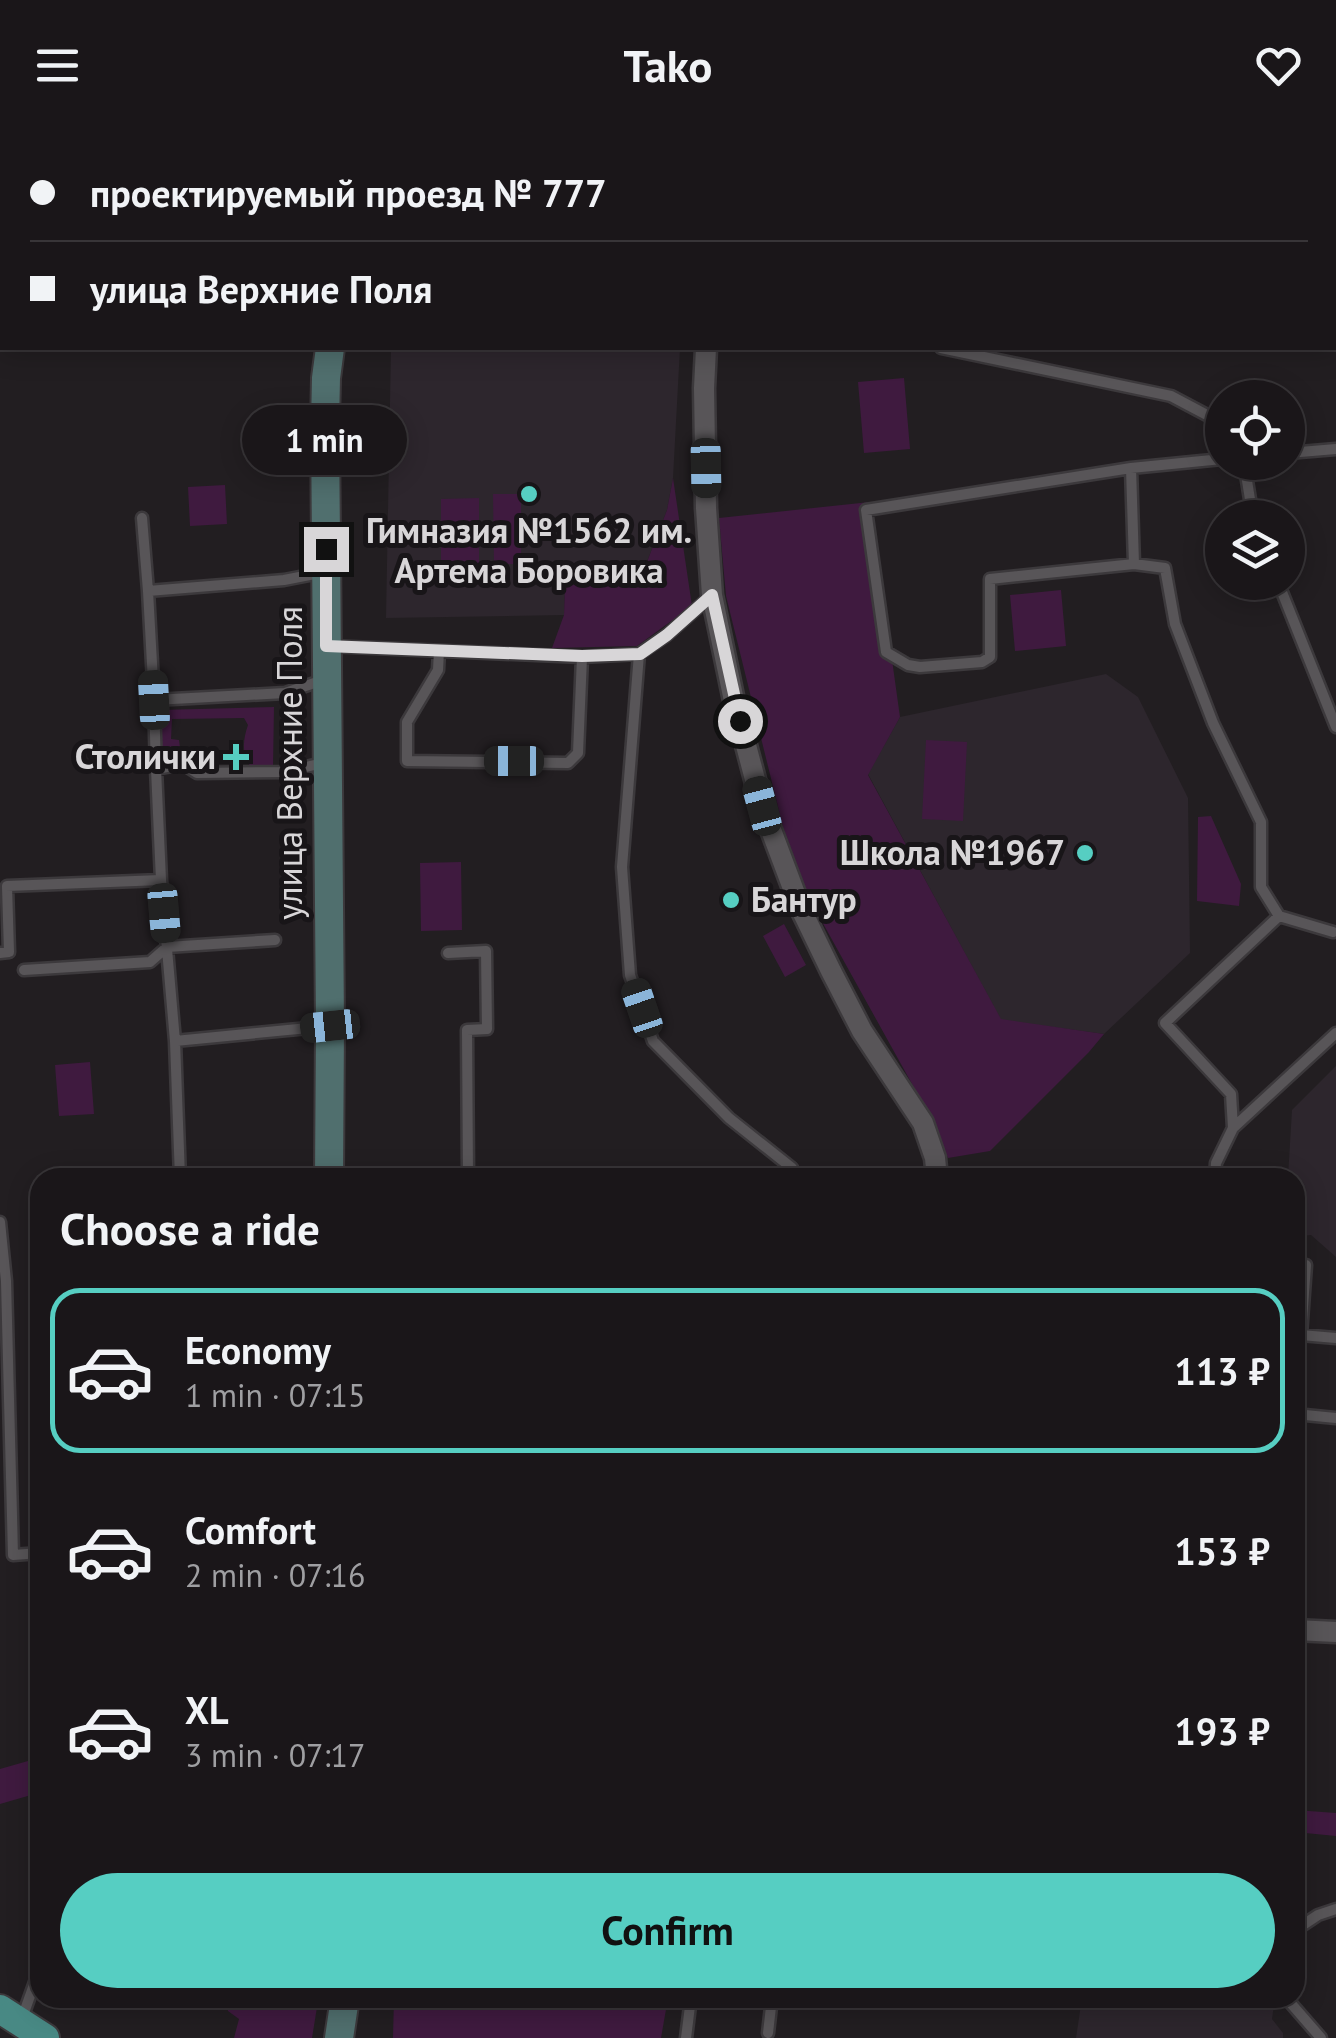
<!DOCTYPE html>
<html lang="en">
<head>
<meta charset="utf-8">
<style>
	:root { --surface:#1a1619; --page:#231f22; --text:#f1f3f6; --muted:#9f9fa2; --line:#383538; --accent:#56cec2 }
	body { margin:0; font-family:"PT Sans",sans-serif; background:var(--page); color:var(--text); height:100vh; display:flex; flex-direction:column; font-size:38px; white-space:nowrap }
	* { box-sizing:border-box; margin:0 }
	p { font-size:32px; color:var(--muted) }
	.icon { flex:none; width:55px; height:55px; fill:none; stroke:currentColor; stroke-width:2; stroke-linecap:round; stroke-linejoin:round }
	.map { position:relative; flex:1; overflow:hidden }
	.panel { position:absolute; left:30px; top:1038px; width:1275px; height:840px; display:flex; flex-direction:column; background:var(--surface); border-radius:30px; box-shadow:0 5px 25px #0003,0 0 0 2px var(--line) }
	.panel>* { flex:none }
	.guide { position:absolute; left:0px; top:0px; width:1338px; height:220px; box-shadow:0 5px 25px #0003,0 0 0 2px var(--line); display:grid; align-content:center; height:220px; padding:0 30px; background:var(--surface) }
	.fabs { position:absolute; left:1205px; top:250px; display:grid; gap:20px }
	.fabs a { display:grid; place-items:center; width:100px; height:100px; border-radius:50%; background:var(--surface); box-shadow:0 5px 25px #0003,0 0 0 2px var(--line); font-size:50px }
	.end { position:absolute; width:45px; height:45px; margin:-22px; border:12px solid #d8d6d8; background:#111; box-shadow:0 0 0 5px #111 }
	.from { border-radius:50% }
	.bubble { position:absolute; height:70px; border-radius:35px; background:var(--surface); box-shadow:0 5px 25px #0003,0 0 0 2px var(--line); font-size:32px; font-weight:700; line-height:70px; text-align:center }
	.car { position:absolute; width:30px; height:60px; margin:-30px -15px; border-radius:12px; box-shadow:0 0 8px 2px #0007; background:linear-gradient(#222 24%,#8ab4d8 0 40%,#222 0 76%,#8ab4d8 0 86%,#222 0) }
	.guide b { display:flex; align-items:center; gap:35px; height:95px; font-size:38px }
	.guide b+b { border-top:2px solid var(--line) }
	.guide i { width:25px; height:25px; background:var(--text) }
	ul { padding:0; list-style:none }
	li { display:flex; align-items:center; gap:30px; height:165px; margin:0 20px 15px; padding:0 10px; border:5px solid transparent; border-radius:30px }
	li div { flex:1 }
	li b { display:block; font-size:38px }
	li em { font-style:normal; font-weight:700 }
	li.on { border-color:var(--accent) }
	li>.icon { width:90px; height:90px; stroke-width:1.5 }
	h2 { padding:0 30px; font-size:45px; line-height:120px }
	.cta { display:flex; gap:20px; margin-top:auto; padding:20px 30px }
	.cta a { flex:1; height:115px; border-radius:60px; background:var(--accent); color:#111; font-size:40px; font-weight:700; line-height:115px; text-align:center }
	header { display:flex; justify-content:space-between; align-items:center; height:130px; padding:0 30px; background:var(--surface); font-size:45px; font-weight:700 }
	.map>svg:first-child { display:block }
	.built { fill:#2d262d }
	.green { fill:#3f1a3f }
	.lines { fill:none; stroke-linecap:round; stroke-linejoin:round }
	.service-casing { stroke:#3c393c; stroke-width:15 }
	.minor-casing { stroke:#3c393c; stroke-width:25 }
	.secondary-casing { stroke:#3c393c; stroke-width:32 }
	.primary-casing { stroke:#3c393c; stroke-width:32 }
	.service { stroke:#585558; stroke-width:10 }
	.minor { stroke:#585558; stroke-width:20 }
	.secondary { stroke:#506f6e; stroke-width:28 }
	.primary { stroke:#488984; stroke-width:28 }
	.route { stroke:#d8d6d8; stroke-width:12 }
	.poi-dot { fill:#56cec2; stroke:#181518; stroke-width:4 }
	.labels { text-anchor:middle; stroke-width:10; stroke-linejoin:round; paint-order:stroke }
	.poi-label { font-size:35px; font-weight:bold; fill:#d8d6d8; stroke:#181518; text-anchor:end }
	.street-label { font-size:35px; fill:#d8d6d8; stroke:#181518 }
</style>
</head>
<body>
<header><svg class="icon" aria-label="menu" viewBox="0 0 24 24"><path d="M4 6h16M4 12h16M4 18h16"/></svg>Tako<svg class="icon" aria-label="heart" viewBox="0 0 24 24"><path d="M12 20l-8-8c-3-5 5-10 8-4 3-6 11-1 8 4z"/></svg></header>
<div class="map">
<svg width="1336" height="1908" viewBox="0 0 1336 1908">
	<rect width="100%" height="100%" fill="#221e21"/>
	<path class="built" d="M391 218H680L673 348 667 380 640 450 565 455 564 485 386 488Z
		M1106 544 1138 567 1188 668 1190 823 1104 904 1001 890 868 644 900 587Z
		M1336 936V1127L1311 1105 1301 1106 1295 1100V1048L1288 1047 1292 980Z
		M1082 1868H1275L1272 1889 1283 1903V1908H1076Z"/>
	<path class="green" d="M904 248 910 319 864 323 858 252Z
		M673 348 692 476 637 516 552 518 564 485 565 455 640 450 667 380Z
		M225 355 227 394 190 396 188 357Z
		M493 364H521V434H494Z
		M479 368V444H441V369Z
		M870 372 900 587 868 645 1001 889 1104 904 1089 922 990 1021 948 1028 932 990 810 770 783 697 726 466 719 388Z
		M1061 460 1066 516 1015 521 1010 465Z
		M274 577 273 637H251C241 625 243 609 248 595L244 588 172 589 171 609 179 610 181 625 177 631 168 633 161 629 160 580Z
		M926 610 967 612 963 691 922 689Z
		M1211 686 1241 754 1239 776 1197 771 1198 687Z
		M461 732 462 800 421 801 420 733Z
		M784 794 806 835 785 847 763 806Z
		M90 932 94 984 59 986 55 935Z
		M28 1631 38 1663 0 1674V1639Z
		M1295 1680 1336 1683V1706L1295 1702Z
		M226 1868H317L318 1871 312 1908H234L239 1889 228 1881Z
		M394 1868H668L661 1908H393Z"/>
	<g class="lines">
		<defs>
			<path id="service" d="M1210 0 1218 2
				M1200 2 1201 0
				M1227 2 1228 0
				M1320 2 1321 0
				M941 218 1171 266 1222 293
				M1288 323 1336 319
				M1222 329 1131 338 866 380 886 522 908 535 920 537 982 532 990 527V449L1134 434 1165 438 1175 494 1213 593 1261 692V757L1279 786 1333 802
				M1244 332 1253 388
				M1131 338 1134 434
				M142 388 148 461
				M1278 452 1336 597
				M328 516 582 527 639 524 667 505 712 465
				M439 521 438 540 407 592V631L568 633 578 623 582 527
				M639 524 622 737 630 845 653 911 729 988 792 1038V1048
				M154 570 148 461 284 450 325 442
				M156 639 154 570 285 563 326 549
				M161 750 175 911
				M0 823 9 822 7 756 161 750 156 639 183 634 197 643 285 642 327 632
				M448 823 486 821 487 899 467 900 468 1048
				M24 840 150 832 167 817 275 810
				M1233 998 1336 903
				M180 1048 175 911 329 896
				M1215 1048 1216 1033 1233 998 1231 964 1165 893 1279 786
				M0 1092 6 1151 13 1425 40 1423
				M1306 1135 1301 1205 1336 1208
				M1295 1284 1336 1288
				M1295 1828 1300 1797 1318 1785 1336 1779
				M1289 1868 1288 1870 1321 1908
				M21 1891 40 1838
				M768 1903 772 1868
				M686 1908 691 1868"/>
			<path id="minor" d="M916 2 917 0
				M706 218 704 258 706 378 712 465 733 566 762 676 800 777 831 841 862 901 923 993 935 1028 937 1048
				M1295 1500 1336 1502"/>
			<path id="secondary" d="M722 0 734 2
				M380 2 381 0
				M1335 137 1336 138
				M329 1048 330 896 325 294 326 248 330 218
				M339 1908 345 1868"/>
			<path id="primary" d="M0 1879 45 1908"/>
		</defs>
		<use href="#service" class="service-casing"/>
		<use href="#minor" class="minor-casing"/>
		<use href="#secondary" class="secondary-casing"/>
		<use href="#primary" class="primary-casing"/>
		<use href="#service" class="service"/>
		<use href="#minor" class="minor"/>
		<use href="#secondary" class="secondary"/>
		<use href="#primary" class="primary"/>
	</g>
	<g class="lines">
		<path class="route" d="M326 419V516L582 526 640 524 667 505 712 465 740 591"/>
	</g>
	<g class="poi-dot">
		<circle cx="529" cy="364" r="10"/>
		<path d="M231 612h10v10h10v10h-10v10h-10v-10h-10v-10h10z"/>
		<circle cx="1085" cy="723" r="10"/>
		<circle cx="731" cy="770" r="10"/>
	</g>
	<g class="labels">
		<g class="poi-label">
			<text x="529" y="413" text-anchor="middle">Гимназия №1562 им.<tspan x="529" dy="40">Артема Боровика</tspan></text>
			<text x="216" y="639">Столички</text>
			<text x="1065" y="735">Школа №1967</text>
			<text x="751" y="782" text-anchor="start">Бантур</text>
		</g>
		<g class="street-label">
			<text transform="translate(290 633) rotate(-90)" y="12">улица Верхние Поля</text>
		</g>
	</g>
</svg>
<div class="fabs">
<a><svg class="icon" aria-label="locate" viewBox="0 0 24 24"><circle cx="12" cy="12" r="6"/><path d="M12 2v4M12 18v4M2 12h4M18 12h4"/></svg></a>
<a><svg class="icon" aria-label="layers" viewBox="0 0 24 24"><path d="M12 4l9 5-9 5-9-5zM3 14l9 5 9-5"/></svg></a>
</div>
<i class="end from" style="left:740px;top:591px"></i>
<i class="end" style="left:326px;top:419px"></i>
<div class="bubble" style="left:242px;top:275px;width:165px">1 min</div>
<i class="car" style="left:706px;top:338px;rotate:179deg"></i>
<i class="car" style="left:154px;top:570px;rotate:357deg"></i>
<i class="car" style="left:514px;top:631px;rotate:270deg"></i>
<i class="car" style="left:762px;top:676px;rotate:345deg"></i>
<i class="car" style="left:164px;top:783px;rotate:175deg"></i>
<i class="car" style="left:642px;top:878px;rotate:341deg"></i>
<i class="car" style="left:330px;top:896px;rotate:264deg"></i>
<div class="guide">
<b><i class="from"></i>проектируемый проезд № 777</b>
<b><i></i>улица Верхние Поля</b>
</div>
<section class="panel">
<h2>Choose a ride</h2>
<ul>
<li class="on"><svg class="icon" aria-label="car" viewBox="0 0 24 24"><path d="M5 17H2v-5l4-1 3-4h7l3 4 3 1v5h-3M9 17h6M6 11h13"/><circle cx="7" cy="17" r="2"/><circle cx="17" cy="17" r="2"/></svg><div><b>Economy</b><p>1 min · 07:15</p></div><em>113 ₽</em></li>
<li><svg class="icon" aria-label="car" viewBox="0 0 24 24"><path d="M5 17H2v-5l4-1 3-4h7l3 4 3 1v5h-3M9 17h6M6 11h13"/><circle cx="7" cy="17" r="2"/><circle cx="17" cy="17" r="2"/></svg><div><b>Comfort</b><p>2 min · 07:16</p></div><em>153 ₽</em></li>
<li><svg class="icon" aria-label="car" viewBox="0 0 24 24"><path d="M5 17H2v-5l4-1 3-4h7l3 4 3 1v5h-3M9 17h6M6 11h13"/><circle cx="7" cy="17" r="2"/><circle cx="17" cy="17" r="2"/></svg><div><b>XL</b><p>3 min · 07:17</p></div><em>193 ₽</em></li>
</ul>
<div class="cta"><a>Confirm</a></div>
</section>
</div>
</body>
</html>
